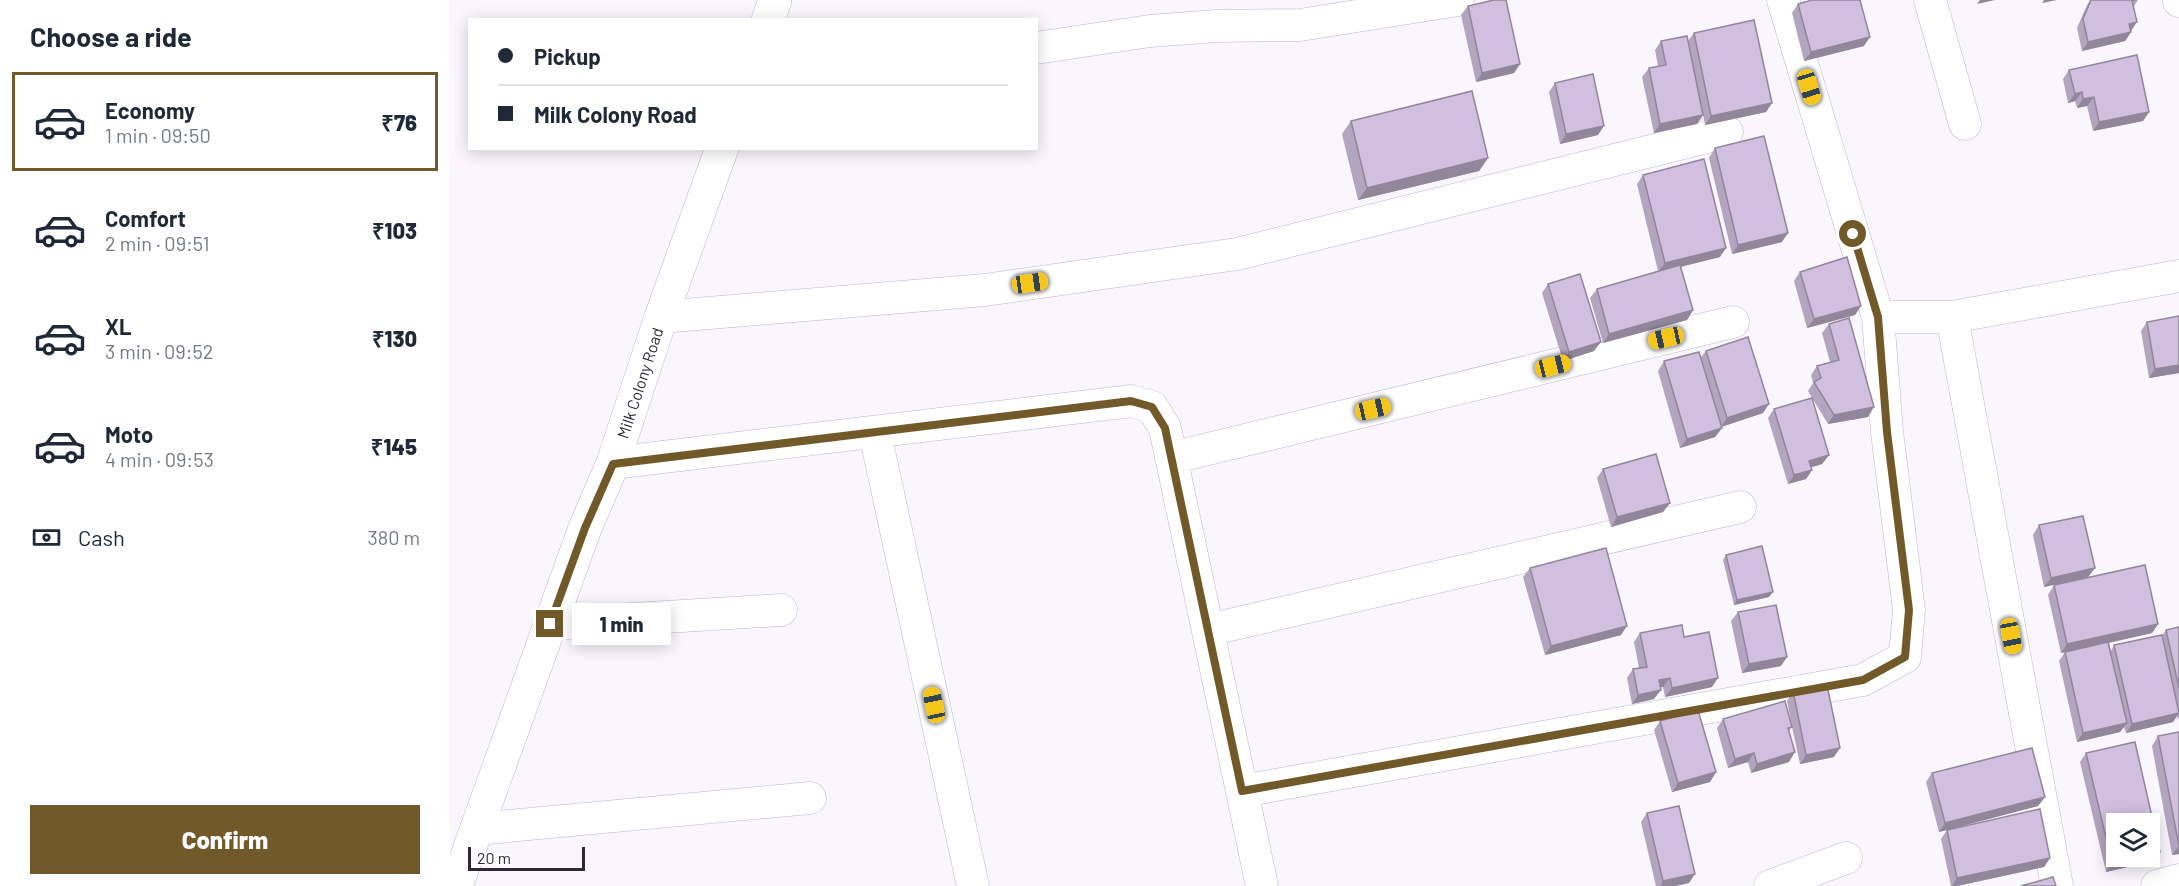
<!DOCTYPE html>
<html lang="en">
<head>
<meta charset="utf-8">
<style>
	:root { --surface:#fff; --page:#f2f2f3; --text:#1f2937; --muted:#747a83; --line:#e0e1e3; --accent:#72592a }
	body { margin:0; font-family:Barlow,sans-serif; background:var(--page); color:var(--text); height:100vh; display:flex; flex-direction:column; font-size:22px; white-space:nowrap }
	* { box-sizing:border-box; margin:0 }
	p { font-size:20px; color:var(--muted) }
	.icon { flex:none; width:33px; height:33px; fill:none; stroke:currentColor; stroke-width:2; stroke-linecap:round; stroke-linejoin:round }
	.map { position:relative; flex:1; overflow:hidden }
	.side { display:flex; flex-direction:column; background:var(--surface); width:450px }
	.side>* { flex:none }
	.guide { position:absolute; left:18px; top:18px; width:570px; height:132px; border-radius:0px; box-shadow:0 3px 15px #0003; display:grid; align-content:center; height:132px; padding:0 30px; background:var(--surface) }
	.fabs { position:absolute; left:1656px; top:813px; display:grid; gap:12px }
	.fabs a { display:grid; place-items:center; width:54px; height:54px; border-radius:0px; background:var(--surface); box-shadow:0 3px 15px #0003; font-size:30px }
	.scale { position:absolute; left:18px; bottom:15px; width:117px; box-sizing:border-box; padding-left:6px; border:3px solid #2f2834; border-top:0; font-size:16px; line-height:21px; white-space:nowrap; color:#2f2834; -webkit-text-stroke:4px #fff; paint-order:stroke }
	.end { position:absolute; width:27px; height:27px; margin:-14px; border:8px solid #72592a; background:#fff; box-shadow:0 0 0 3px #fff }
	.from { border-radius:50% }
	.bubble { position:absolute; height:42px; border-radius:0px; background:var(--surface); box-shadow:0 3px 15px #0003; font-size:20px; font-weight:800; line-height:42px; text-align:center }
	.car { position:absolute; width:18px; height:36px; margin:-18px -9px; border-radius:8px; box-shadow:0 0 4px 2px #0007; background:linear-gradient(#f5c518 24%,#345 0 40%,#f5c518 0 76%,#345 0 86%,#f5c518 0) }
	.guide b { display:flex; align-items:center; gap:21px; height:57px; font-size:22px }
	.guide b+b { border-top:2px solid var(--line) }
	.guide i { width:15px; height:15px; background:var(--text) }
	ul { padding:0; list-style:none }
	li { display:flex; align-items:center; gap:18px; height:99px; margin:0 12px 9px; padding:0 18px; border:3px solid transparent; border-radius:0px }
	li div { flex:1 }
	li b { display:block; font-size:22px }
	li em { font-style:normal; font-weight:800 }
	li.selected { border-color:var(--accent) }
	li>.icon { width:54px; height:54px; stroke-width:1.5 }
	h2 { padding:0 30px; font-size:27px; line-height:72px }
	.pay { display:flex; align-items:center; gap:15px; height:66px; padding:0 30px; font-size:22px }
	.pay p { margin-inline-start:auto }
	.primary-button { display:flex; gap:12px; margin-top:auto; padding:12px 30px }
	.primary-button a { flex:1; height:69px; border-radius:0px; background:var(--accent); color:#fff; font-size:24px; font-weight:800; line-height:69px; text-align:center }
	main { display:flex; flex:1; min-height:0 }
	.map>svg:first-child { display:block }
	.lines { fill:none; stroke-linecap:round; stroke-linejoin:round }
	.street-casing { stroke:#c1b0cf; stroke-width:33 }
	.secondary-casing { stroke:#c1b0cf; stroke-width:34 }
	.street { stroke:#fff; stroke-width:32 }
	.secondary { stroke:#fff; stroke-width:33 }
	.wall { fill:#b3a4bf }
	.shaded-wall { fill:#92869b }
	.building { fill:#d0bfde; stroke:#92869b; stroke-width:1.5 }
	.route { stroke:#72592a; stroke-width:8 }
	.labels { text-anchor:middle; stroke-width:4.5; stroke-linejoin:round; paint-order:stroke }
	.street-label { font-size:16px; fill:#2f2834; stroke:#fff }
</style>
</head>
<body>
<main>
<section class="side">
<h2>Choose a ride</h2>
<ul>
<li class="selected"><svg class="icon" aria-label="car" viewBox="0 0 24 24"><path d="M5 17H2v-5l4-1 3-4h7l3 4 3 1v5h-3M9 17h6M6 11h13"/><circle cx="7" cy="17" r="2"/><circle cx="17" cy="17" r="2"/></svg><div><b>Economy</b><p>1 min · 09:50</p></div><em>₹76</em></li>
<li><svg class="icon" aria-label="car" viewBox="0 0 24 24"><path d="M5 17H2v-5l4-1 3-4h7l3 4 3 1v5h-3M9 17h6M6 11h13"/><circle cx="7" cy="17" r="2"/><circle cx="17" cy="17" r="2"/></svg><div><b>Comfort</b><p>2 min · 09:51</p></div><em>₹103</em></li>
<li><svg class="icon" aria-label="car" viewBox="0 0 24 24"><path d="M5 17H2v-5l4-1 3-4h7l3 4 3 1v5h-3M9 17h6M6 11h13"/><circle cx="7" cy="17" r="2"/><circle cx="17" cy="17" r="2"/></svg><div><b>XL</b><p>3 min · 09:52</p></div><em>₹130</em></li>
<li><svg class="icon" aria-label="car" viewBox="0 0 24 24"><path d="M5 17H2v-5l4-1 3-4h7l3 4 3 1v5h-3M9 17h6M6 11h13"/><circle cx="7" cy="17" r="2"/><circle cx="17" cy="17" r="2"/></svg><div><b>Moto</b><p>4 min · 09:53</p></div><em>₹145</em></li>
</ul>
<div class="pay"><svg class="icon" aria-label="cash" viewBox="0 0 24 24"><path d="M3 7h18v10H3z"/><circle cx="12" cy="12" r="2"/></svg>Cash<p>380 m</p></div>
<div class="primary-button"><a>Confirm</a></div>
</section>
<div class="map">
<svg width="1729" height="886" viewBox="0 0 1729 886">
	<rect width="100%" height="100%" fill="#faf6fd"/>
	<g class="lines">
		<defs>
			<path id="street" d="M1333 0 1428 317
				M1480 0 1515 124
				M1729 0V1
				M586 48 700 31 766 26 850 25 1008 0
				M211 317 535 290 787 254 1277 132
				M1502 317 1607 886
				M425 433 523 886
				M721 458 1283 322
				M163 463 681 401 702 407 715 428 812 886
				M100 624 331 610
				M758 630 1290 507
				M792 791 1413 680 1455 657 1459 610 1437 432 1428 317H1502L1729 276
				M26 829 360 798
				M1320 886 1396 858
				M1707 886 1729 880"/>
			<path id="secondary" d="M318 20 325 0
				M6 886 135 528 163 463 211 317 272 148"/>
		</defs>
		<use href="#street" class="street-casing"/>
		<use href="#secondary" class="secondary-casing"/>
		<use href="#street" class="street"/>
		<use href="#secondary" class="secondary"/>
	</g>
	<path class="wall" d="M1640 0H1688L1684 6 1681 32 1675 41 1632 51 1627 28 1637 5Z
		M1348 4 1414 46 1354 61 1342 13Z
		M1018 6 1070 64 1064 73 1026 82 1011 15Z
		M1244 33 1322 103 1316 112 1255 125 1253 115 1247 124 1204 133 1192 77 1199 68 1208 66 1205 50 1211 41H1238Z
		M1619 70 1699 112 1693 121 1643 131 1637 106 1627 108 1625 101 1618 103 1613 79Z
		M1105 83 1148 135 1110 144 1099 92Z
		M901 121 1038 158 1029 171 908 200 892 134Z
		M1265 148 1332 242 1282 254 1259 158Z
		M1193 175 1270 257 1231 267 1243 310 1237 320 1153 343 1140 298 1147 289 1208 271 1187 184Z
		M1350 272 1411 306 1405 315 1357 328 1344 281Z
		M1098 284 1144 351 1113 361 1092 293Z
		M1729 316V373L1699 378 1691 331 1697 322Z
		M1379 324 1418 417 1378 424 1358 391 1363 383 1361 375 1367 366 1380 362 1372 333Z
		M1256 351 1313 413 1271 427 1272 428 1265 437 1230 448 1208 371 1214 361 1250 358Z
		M1324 409 1379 455 1372 464 1361 467 1362 470 1356 479 1338 484 1318 418Z
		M1153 469 1220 503 1213 512 1161 527 1147 478Z
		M1589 525 1645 568 1638 577 1594 587 1583 535Z
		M1276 555 1319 597 1284 605 1273 560Z
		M1080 568 1171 635 1095 655 1073 577Z
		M1604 585 1708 624 1702 633 1659 643 1661 651 1664 645 1712 636 1716 630 1729 627V719H1728L1727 716 1723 722 1676 733 1674 727 1670 732 1627 742 1609 661 1615 652 1611 653 1598 595Z
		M1288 612 1331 666 1292 673 1281 621Z
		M1190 633 1234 637 1262 687 1215 697 1213 687H1210L1204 699 1182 704 1177 678 1183 669 1189 668 1184 642Z
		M1343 691 1384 757 1350 764 1342 727 1339 731V762L1301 773 1298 762 1278 768 1267 728 1273 719 1342 726 1337 701Z
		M1210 721 1266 772 1260 782 1222 792 1204 730Z
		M1729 732V854L1722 855 1702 746 1708 736Z
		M1636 753 1703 861 1656 872 1630 762Z
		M1482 773 1595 797 1588 806 1489 832 1476 782Z
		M1197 813 1239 883 1225 886H1206L1191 822Z
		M1497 830 1600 858 1594 867 1507 886H1501L1491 839Z"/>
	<path class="shaded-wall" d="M1530 0H1545L1527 4Z
		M1594 0H1607L1592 3Z
		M1687 22 1681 31 1679 24Z
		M1681 32 1675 41 1632 51 1638 42Z
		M1420 37 1414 46 1354 61 1361 52Z
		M1070 64 1064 73 1026 82 1032 73Z
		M1632 92 1625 101 1618 103 1625 94Z
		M1644 97 1637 106 1627 108 1633 99Z
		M1322 103 1316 112 1255 125 1261 116Z
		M1699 112 1693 121 1643 131 1649 122Z
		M1253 115 1247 124 1204 133 1210 124Z
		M1154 126 1148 135 1110 144 1116 134Z
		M1038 158 1029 171 908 200 917 188Z
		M1338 233 1332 242 1282 254 1288 245Z
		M1276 248 1270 257 1208 272 1215 263Z
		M1411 306 1405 315 1357 328 1364 319Z
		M1243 310 1237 320 1153 343 1159 334Z
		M1151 342 1144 351 1113 361 1119 352Z
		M1729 365V373L1699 378 1705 369Z
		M1319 404 1313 413 1271 427 1277 418Z
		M1424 407 1418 417 1378 424 1384 415Z
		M1272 428 1265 437 1230 448 1237 439Z
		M1379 455 1372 464 1353 470 1359 461Z
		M1362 470 1356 479 1338 484 1344 475Z
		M1220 503 1213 512 1161 527 1167 517Z
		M1645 568 1638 577 1594 587 1601 578Z
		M1323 592 1319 597 1284 605 1287 600Z
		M1708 624 1702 633 1611 653 1617 644Z
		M1177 626 1171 635 1095 655 1101 646Z
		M1337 657 1331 666 1292 673 1299 664Z
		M1220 678 1213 687 1202 689 1209 680Z
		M1268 678 1262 687 1215 697 1222 688Z
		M1211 690 1204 699 1182 704 1188 695Z
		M1729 713 1723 722 1676 733 1682 724Z
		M1677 723 1670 732 1627 742 1633 733Z
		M1390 748 1384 757 1350 764 1356 755Z
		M1345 752 1339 762 1301 773 1307 764Z
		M1304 753 1298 762 1278 768 1285 759Z
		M1266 772 1260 782 1222 792 1228 783Z
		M1595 797 1588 806 1489 832 1495 823Z
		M1729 846V854L1722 855Z
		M1710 852 1703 861 1656 872 1662 863 1691 856H1700V855Z
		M1600 858 1594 867 1507 886H1502L1507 878Z
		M1245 874 1239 883 1225 886H1210L1213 881Z"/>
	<path class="building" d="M1044 0H1056L1070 64 1032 73 1018 6Z
		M1362 0H1410L1420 37 1361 52 1348 4Z
		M1641 0H1685L1682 1 1687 22 1679 24 1681 32 1638 42 1633 19Z
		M1304 20 1322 103 1261 116 1244 33Z
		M1237 36 1253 115 1210 124 1199 68 1216 65 1211 41Z
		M1687 55 1699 112 1649 122 1644 97 1633 99 1632 92 1625 94 1619 70Z
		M1143 74 1154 126 1116 134 1105 83Z
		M1022 91 1038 158 917 188 901 121Z
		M1314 136 1338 233 1288 245 1265 148Z
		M1254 159 1276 248 1215 263 1193 175Z
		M1397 257 1411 306 1364 319 1350 272Z
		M1230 265 1243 310 1159 334 1147 289Z
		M1130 274 1151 342 1119 352 1098 284Z
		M1729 316V365L1705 369 1697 322Z
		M1399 318 1424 407 1384 415 1364 382 1371 378 1367 366 1389 360 1379 324Z
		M1298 337 1319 404 1277 418 1256 351Z
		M1249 352 1272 428 1237 439 1214 361Z
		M1362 398 1379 455 1359 461 1362 470 1344 475 1324 409Z
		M1206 454 1220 503 1167 517 1153 469Z
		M1633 516 1645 568 1601 578 1589 525Z
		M1312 546 1323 592 1287 600 1276 555Z
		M1156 548 1177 626 1101 646 1080 568Z
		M1695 565 1708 624 1617 644 1604 585Z
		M1326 605 1337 657 1299 664 1288 612Z
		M1232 625 1234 637 1259 632 1268 678 1222 688 1220 678 1209 680 1211 690 1188 695 1183 669 1197 667 1190 633Z
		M1729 627V688L1716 630Z
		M1712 635 1729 713 1682 724 1664 645Z
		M1658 642 1677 723 1633 733 1615 652Z
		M1377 685 1390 748 1356 755 1343 691Z
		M1335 701 1342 727 1338 728 1345 752 1307 764 1304 753 1285 759 1273 719Z
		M1248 710 1266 772 1228 783 1210 721Z
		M1729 732V846L1708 736Z
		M1685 742 1710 852 1700 855V824H1666V856H1691L1662 863 1636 753Z
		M1582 748 1595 797 1495 823 1482 773Z
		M1229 806 1245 874 1213 881 1197 813Z
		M1590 809 1600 858 1507 878 1497 830Z
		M1603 877 1606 886H1571Z"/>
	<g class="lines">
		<path class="route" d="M100 624 135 528 163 464 681 401 702 407 715 428 792 791 1413 680 1455 657 1459 610 1437 432 1428 317 1403 234"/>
	</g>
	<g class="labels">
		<g class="street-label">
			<text transform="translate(190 383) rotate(-72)" y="6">Milk Colony Road</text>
		</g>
	</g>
</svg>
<div class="fabs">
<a><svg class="icon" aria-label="layers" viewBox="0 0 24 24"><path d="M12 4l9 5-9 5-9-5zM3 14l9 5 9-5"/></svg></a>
</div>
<div class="scale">20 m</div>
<i class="end from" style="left:1403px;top:234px"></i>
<i class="end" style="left:100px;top:624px"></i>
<div class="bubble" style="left:122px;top:603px;width:99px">1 min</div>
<i class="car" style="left:1359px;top:87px;rotate:163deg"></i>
<i class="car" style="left:580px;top:283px;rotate:82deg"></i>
<i class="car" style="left:1216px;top:338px;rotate:257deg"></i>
<i class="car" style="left:1103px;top:366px;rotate:76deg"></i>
<i class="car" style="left:923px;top:409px;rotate:77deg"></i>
<i class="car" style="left:1561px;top:636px;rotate:169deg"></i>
<i class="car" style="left:484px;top:705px;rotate:348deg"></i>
<div class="guide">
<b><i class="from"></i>Pickup</b>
<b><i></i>Milk Colony Road</b>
</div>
</div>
</main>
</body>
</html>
